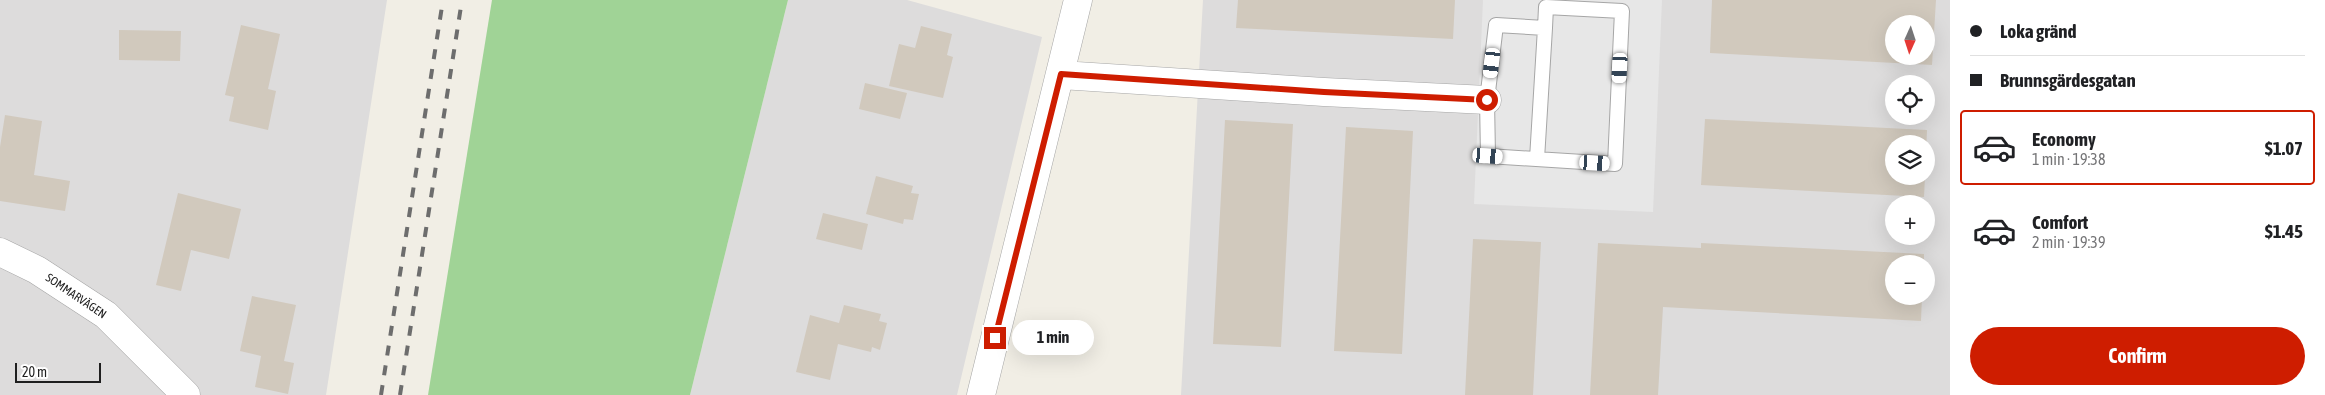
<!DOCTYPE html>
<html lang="en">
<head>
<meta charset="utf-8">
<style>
	:root { --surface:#fff; --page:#f2f2f2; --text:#202124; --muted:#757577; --line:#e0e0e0; --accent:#ce1d00 }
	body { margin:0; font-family:"Asap Condensed",sans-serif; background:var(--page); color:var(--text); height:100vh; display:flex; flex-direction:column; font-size:19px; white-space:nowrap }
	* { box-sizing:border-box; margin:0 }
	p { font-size:16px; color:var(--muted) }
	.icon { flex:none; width:28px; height:28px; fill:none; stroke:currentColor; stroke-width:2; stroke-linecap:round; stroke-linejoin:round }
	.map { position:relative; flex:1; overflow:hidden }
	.drawer { display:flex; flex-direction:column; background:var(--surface); width:375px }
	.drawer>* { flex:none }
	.banner { display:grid; align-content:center; height:110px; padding:0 20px; background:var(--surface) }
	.needle { width:32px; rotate:183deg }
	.buttons { position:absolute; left:1885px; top:15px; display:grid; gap:10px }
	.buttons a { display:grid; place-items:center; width:50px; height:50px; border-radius:50%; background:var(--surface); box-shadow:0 5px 20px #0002; font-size:25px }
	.scale { position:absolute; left:15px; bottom:12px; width:86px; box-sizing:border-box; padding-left:5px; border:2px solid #1f1f1f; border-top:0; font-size:14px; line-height:18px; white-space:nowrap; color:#1f1f1f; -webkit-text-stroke:4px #fff; paint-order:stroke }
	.end { position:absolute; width:22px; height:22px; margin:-11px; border:6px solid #ce1d00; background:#fff; box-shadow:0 0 0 2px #fff }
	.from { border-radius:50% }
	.bubble { position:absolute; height:35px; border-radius:18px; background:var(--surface); box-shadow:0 5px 20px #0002; font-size:16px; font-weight:700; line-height:35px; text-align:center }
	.car { position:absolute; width:15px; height:30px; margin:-15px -8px; border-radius:6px; box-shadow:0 0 4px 1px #0007; background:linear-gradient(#fff 24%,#345 0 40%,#fff 0 76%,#345 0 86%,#fff 0) }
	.banner b { display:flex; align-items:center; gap:18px; height:48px; font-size:19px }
	.banner b+b { border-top:1px solid var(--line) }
	.banner i { width:12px; height:12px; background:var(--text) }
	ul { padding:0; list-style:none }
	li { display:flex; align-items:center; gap:15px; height:75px; margin:0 10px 8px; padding:0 10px; border:2px solid transparent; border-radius:5px }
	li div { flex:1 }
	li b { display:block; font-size:19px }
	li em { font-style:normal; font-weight:700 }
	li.current { border-color:var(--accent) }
	li>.icon { width:45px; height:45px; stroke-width:1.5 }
	.primary-button { display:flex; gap:10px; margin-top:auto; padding:10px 20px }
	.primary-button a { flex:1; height:58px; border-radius:30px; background:var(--accent); color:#fff; font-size:20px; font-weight:700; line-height:58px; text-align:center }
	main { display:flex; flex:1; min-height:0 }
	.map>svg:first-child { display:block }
	.residential { fill:#dddcdc; fill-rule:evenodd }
	.forest { fill:#a0d396 }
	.parking { fill:#e7e7e7 }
	.building { fill:#d1c9bd; fill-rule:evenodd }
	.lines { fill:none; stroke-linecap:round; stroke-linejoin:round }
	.service-casing { stroke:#a6a6a6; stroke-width:16 }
	.minor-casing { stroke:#a6a6a6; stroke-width:29 }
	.service { stroke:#fff; stroke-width:14 }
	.minor { stroke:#fff; stroke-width:28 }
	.rail { stroke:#6d6d6d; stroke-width:4; stroke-dasharray:10 10; stroke-linecap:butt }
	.route { stroke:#ce1d00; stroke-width:6 }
	.labels { text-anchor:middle; stroke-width:4.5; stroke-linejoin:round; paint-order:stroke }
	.street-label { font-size:12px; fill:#1f1f1f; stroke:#fff }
</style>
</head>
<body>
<main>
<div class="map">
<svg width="1950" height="395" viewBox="0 0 1950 395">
	<rect width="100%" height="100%" fill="#f1eee5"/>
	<path class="residential" d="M0 0H387L326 395H0Z
		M788 0H907L1042 37 957 395H690Z
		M1203 0H1950V395H1181ZM1894 24H1926V56H1894ZM1894 84H1926V116H1894ZM1894 144H1926V176H1894ZM1894 204H1926V236H1894ZM1894 264H1926V296H1894Z"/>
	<path class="forest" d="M492 0H788L690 395H428Z"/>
	<path class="parking" d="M1483 0H1662L1653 212 1474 204Z"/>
	<path class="building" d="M1238 0H1455L1453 39 1236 28Z
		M1712 0H1936L1932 65 1710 53ZM1894 24H1926V56H1894Z
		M241 25 280 34 268 89 276 91 268 130 229 121 234 97 225 95Z
		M921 26 952 34 947 55 953 57 943 98 889 86 899 44 915 48Z
		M119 30 181 31 180 61 119 60Z
		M865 83 907 93 900 119 859 109Z
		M5 115 42 121 34 175 70 181 65 211 0 201V147Z
		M1705 119 1927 130 1926 154V144H1894V176H1925L1924 197 1701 185Z
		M1225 120 1293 124 1281 347 1213 344Z
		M1346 127 1413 131 1402 354 1334 351Z
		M876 176 913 186 911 193 919 194 913 220 904 219 903 224 866 214Z
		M178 193 241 209 229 259 191 250 181 291 156 285Z
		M823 213 868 224 862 250 816 239Z
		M1473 239 1541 242 1533 395H1465Z
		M1598 243 1701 248V243L1924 254V264H1894V296H1922L1921 321 1663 307 1658 395H1590Z
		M252 296 296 305 284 361 294 363 288 394 255 387 261 356 240 351Z
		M844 305 881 314 879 321 887 323 880 350 872 347 871 352 838 344 830 380 796 372 810 315 839 323Z"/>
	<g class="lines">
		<defs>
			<path id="service" d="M1537 159 1545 28 1546 7 1622 11 1615 164 1488 156 1487 100 1496 25 1545 28"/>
			<path id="minor" d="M1061 75 1324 92 1487 100
				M0 252 37 270 106 315 186 395
				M981 395 1078 0"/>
		</defs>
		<use href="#service" class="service-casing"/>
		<use href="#minor" class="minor-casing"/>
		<use href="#service" class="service"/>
		<use href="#minor" class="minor"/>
		<path class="rail" d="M381 395 443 0
			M400 395 462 0"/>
	</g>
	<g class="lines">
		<path class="route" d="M995 338 1061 74 1324 92 1487 100"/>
	</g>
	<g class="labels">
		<g class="street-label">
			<text transform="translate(76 296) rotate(34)" y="4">SOMMARVÄGEN</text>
		</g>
	</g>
</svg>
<div class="buttons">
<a><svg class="needle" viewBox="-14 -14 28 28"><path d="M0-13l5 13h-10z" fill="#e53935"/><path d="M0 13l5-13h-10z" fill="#757577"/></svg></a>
<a><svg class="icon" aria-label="locate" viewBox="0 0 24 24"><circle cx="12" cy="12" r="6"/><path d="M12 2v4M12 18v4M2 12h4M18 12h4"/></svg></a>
<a><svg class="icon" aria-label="layers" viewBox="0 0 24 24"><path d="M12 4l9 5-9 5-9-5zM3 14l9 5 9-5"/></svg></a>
<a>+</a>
<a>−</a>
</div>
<div class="scale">20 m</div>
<i class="end from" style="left:1487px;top:100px"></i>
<i class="end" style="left:995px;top:338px"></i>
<div class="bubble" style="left:1012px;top:320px;width:82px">1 min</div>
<i class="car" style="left:1492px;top:63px;rotate:187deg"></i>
<i class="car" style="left:1620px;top:68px;rotate:183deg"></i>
<i class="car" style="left:1488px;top:156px;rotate:94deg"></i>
<i class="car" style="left:1595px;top:163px;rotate:93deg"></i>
</div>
<section class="drawer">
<div class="banner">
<b><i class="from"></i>Loka gränd</b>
<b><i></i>Brunnsgärdesgatan</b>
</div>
<ul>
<li class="current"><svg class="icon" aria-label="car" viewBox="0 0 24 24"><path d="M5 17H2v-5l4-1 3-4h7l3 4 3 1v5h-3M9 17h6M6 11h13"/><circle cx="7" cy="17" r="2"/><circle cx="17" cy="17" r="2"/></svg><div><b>Economy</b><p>1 min · 19:38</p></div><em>$1.07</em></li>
<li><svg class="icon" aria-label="car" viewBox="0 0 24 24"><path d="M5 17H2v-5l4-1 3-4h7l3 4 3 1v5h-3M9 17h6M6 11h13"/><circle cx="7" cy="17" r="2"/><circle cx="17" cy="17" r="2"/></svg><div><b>Comfort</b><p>2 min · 19:39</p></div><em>$1.45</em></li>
</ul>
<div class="primary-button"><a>Confirm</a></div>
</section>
</main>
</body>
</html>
